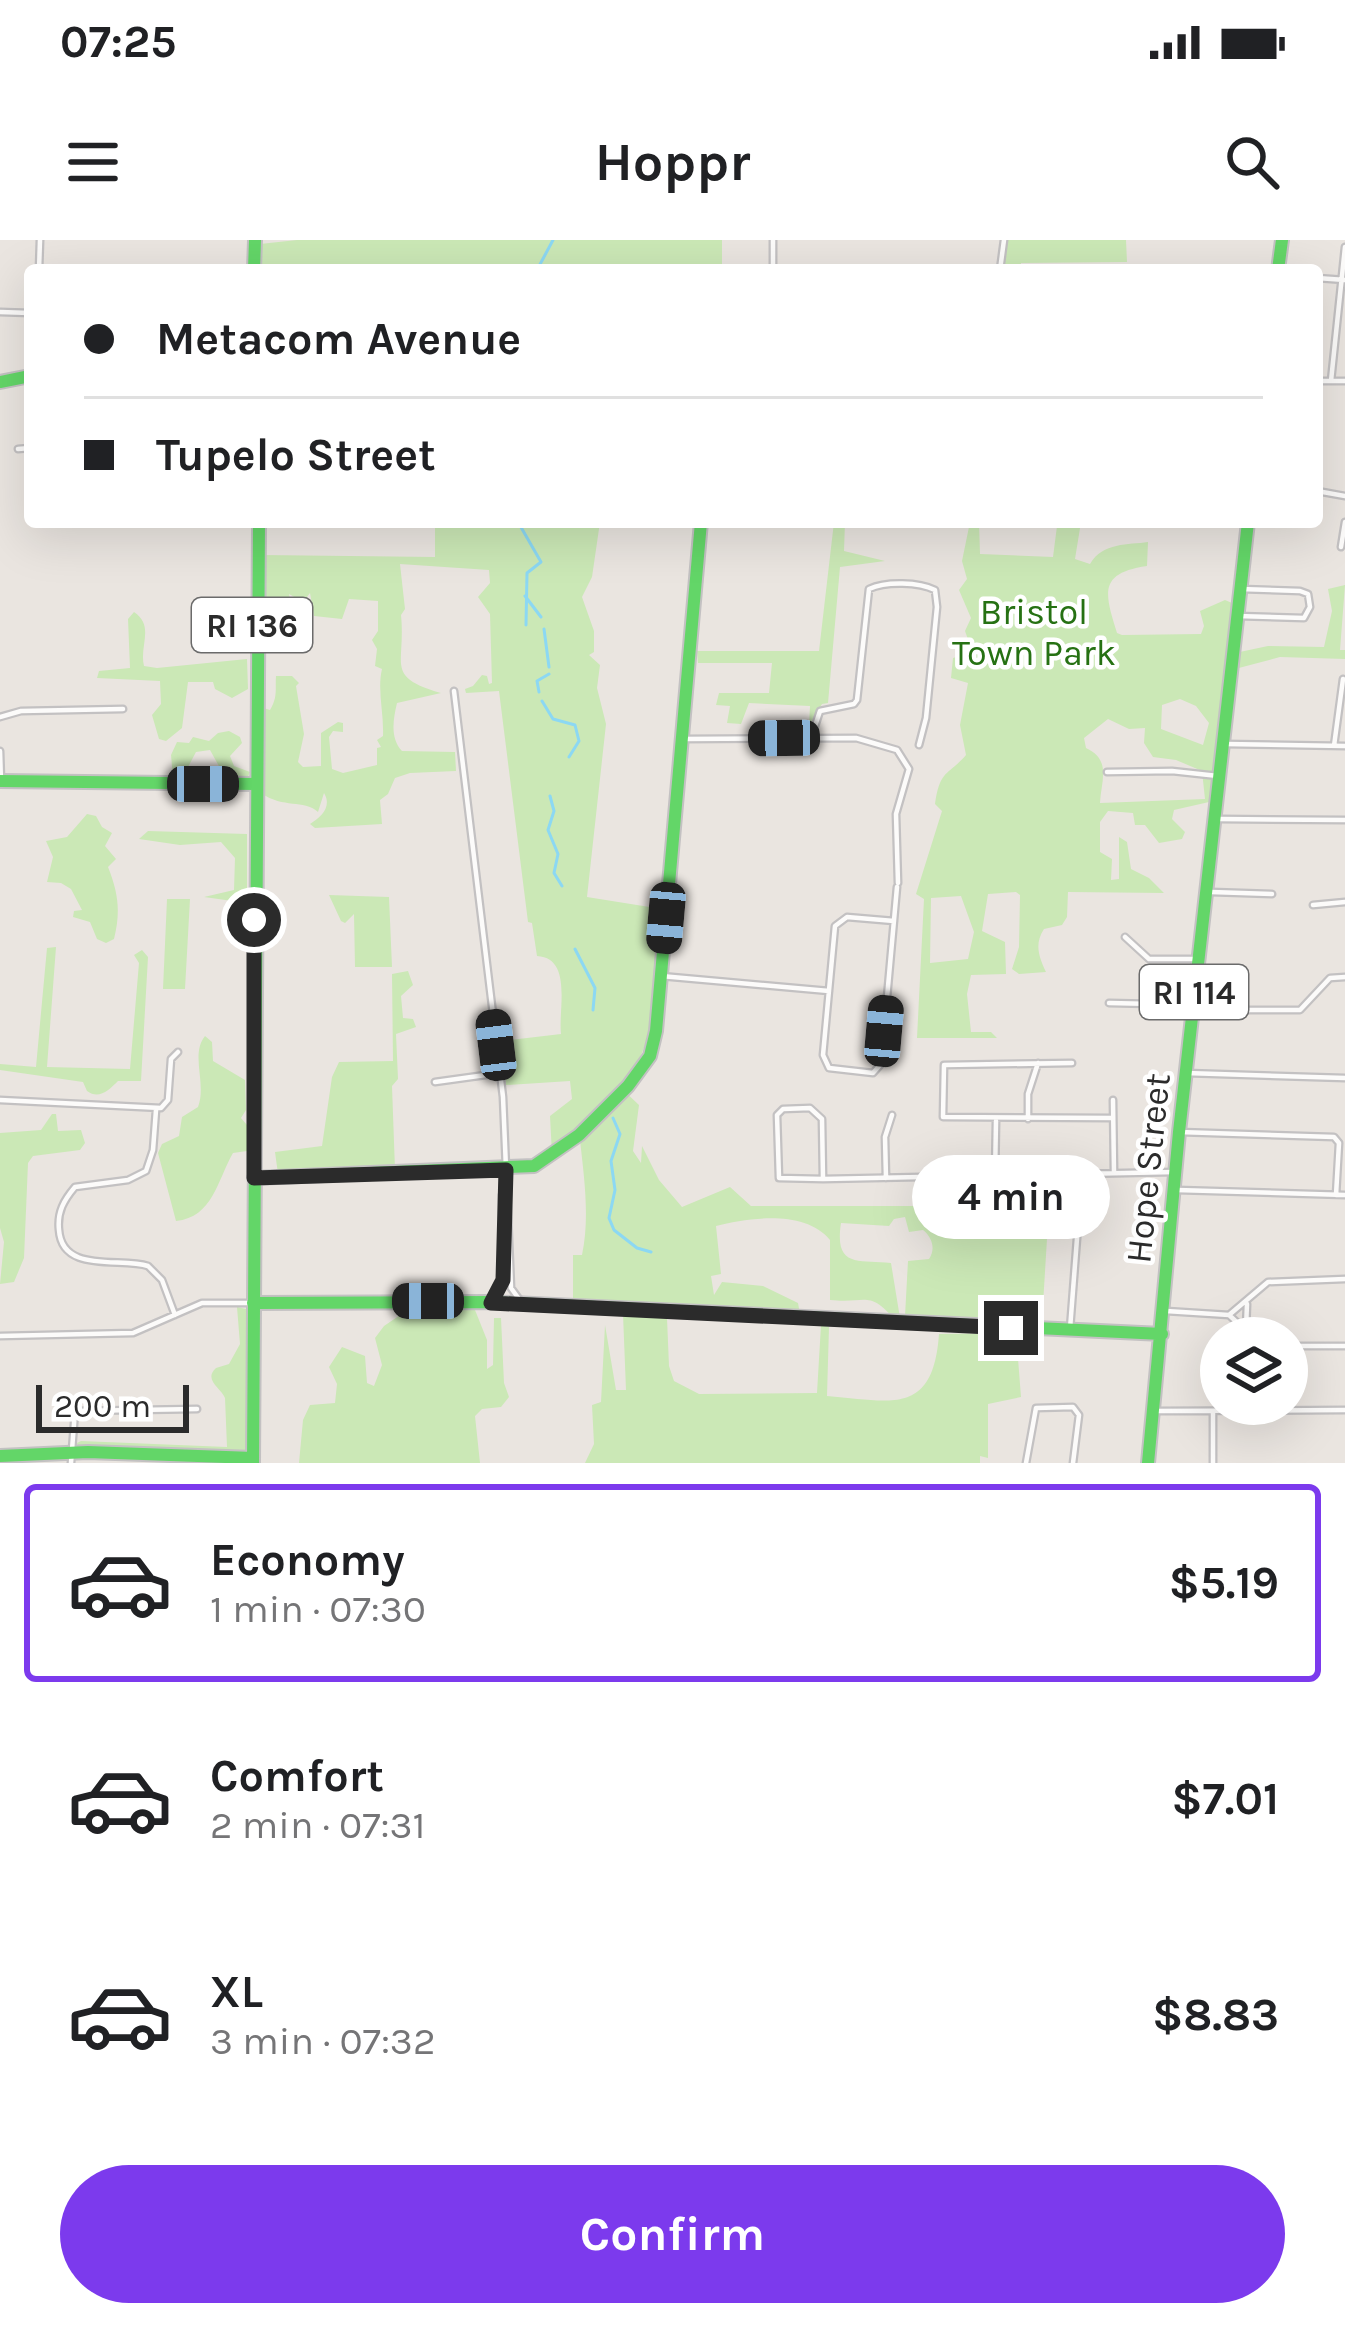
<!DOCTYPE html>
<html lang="en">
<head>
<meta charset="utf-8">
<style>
	:root { --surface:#fff; --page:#f6f6f6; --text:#202124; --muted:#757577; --line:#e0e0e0; --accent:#7c3aed }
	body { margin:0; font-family:Karla,sans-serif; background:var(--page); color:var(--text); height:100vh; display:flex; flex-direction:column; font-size:45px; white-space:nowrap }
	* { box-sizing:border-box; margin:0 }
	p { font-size:39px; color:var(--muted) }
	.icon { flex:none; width:66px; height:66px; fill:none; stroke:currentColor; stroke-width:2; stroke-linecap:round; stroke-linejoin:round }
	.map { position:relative; height:1223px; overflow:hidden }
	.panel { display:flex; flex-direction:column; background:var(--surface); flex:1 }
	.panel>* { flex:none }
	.top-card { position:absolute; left:24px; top:24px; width:1299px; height:264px; border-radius:12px; box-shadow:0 12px 48px #0002; display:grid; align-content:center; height:264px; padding:0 60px; background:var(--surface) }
	.buttons { position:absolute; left:1200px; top:1077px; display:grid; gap:24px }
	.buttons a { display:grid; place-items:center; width:108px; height:108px; border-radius:50%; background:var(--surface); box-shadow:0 12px 48px #0002; font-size:60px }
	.scale { position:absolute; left:36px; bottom:30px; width:153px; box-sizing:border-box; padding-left:12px; border:6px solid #2b2b2b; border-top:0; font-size:33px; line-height:42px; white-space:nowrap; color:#2b2b2b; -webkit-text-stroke:9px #fff; paint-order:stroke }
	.end { position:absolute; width:54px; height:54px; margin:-27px; border:15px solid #2b2b2b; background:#fff; box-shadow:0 0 0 6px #fff }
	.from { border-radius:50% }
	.bubble { position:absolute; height:84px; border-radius:42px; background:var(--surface); box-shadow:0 12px 48px #0002; font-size:39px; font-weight:700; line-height:84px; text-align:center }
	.car { position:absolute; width:36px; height:72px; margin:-36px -18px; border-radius:15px; box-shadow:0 0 9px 3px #0007; background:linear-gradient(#222 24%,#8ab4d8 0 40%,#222 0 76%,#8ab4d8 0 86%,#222 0) }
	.top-card b { display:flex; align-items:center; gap:42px; height:114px; font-size:45px }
	.top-card b+b { border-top:3px solid var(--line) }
	.top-card i { width:30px; height:30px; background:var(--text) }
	ul { padding:21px 0 0; list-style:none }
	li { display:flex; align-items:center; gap:36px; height:198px; margin:0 24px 18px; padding:0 36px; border:6px solid transparent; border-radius:12px }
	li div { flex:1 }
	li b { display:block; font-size:45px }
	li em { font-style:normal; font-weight:700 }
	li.on { border-color:var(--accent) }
	li>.icon { width:108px; height:108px; stroke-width:1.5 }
	.button { display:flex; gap:24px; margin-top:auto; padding:24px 60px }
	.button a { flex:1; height:138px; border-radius:72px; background:var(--accent); color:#fff; font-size:48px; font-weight:700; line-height:138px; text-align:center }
	.status { display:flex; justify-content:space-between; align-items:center; height:84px; padding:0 60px; background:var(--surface); direction:ltr }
	.status svg { height:33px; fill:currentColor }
	header { display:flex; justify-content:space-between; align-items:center; height:156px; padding:0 60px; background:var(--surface); font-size:54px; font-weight:700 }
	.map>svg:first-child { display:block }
	.green { fill:#cbe8b6; fill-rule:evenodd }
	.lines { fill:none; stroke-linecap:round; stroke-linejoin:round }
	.stream { stroke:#8cd8f3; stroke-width:3 }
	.street-casing { stroke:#c3c1c2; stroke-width:9 }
	.fast-casing { stroke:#c3c1c2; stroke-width:16 }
	.street { stroke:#fcfbfa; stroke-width:4.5 }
	.fast { stroke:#63d668; stroke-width:12 }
	.route { stroke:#2b2b2b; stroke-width:15 }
	.labels { text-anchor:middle; stroke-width:9; stroke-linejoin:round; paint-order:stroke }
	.shield { fill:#fff; stroke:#6b6b6b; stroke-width:3 }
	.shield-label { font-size:33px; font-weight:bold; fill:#2b2b2b }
	.park-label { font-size:36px; fill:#267113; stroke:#fff }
	.street-label { font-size:36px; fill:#2b2b2b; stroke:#fff }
</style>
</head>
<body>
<div class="status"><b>07:25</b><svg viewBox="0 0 49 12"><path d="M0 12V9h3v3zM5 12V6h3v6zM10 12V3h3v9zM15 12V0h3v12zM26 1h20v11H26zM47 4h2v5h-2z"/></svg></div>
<header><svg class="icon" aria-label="menu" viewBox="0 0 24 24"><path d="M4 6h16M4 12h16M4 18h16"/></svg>Hoppr<svg class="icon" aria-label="search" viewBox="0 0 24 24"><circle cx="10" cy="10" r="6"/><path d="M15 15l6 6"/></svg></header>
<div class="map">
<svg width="1345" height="1223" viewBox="0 0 1345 1223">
	<rect width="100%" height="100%" fill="#eae5e0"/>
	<path class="green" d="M297 0H722V30H262L260 4Z
		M1007 0H1126L1127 22 1021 23 1020 30H1003Z
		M435 282H600L592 337 582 357 594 391V412L589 415 600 425 597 448 606 484 587 657 662 669C657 728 662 803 620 847L639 865 633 911 641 923 642 906 659 940 682 967 730 947 751 966H1049L1042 1081H914L905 1076 908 1021 929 1019C936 1009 932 997 923 990L909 992 905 977 894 979 889 986 841 983C834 1029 859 1019 891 1023L900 1078 896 1081C868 1049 868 1064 830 1060V1000C806 970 750 977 716 986L721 1034 711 1036 714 1055 722 1042 763 1046 798 1063 800 1074 713 1065 712 1070 573 1062V1015H582C590 977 584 937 580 900L552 914 550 876 572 859 570 841 506 845 502 801 561 794C558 770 573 718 537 716L532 683 528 682 499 451 466 453 465 449 473 446 482 435 487 436 489 444 492 443 490 374 478 357 490 343 489 330 400 324 405 369 401 375C406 426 384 436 441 453L397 463C393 480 390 498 402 511L455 512 456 531 410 533 395 538 388 554 380 560 382 584 315 588 310 584C322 577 332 566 324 553L318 572C303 559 284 569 261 553L260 467 270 470C278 456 275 450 276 436H292L299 443 296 446 304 494 298 522 303 527 321 526V493L338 482 343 483V492L333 491 329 497 332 529 343 533 377 525V508L381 507 377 500 383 496C384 473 377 450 382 429L375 426 377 409 372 400 378 391V361L349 359 342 379 314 376 310 353 303 362 289 354 299 399 298 405 288 410 268 378 271 362 262 358 263 315 435 317Z
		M834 282H845L844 311 885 321 840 327 828 463 822 464 809 485 810 466 749 463 741 484 727 483 730 466 716 465 719 453H769L772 423H698L697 411H819Z
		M970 282H979L980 314 1053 317 1057 286 1081 282 1075 319 1090 324C1103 302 1128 305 1148 302L1147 326C1099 333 1104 352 1117 393L1122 395 1201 394 1204 386 1200 371 1225 360 1232 363 1209 562 1174 570 1172 579 1185 592 1182 599 1159 603 1145 585H1135L1133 573 1108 571 1100 582V612L1112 619 1111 640 1119 639V597L1127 602 1131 629 1149 638 1164 653 1068 652 1067 677 1062 685 1044 689C1034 704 1039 717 1046 732L1019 734 1012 729 1019 707 1020 655 1016 652 988 654 982 691 1005 702 1006 734 971 735 967 754 971 792H991L997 798H917L924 659 916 654 942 571 935 564C940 529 948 536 966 515L960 485 968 443 951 438 953 418 966 414 970 405 965 391 971 378 959 350 967 339 962 321ZM1180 459 1196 466 1209 483 1203 505 1161 489 1162 465ZM1108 479 1129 489 1145 488 1144 503 1153 517 1176 520 1202 531 1205 559 1100 563C1101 541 1112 520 1086 508L1084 498ZM961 656 974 692 968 719 930 723 931 658Z
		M1345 345 1340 410H1345V419L1280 417 1235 429V413L1268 406 1324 407 1332 371 1328 349Z
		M134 372C155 386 139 406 144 426L157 428 247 419 248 449 232 458 215 449 213 442H188L182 488 166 501 159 499 152 475 161 464 160 441 97 438 99 431 130 428 128 379Z
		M229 491 240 497 242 503 230 516 234 526 250 532 246 541 229 538 216 546 208 545 206 531 220 528 210 510 196 512 188 527 200 535 199 544 155 540 158 536 173 537 171 515 177 502 189 503 193 497 209 501 218 493Z
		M87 574 96 576 102 587 112 593 105 606 116 619 108 627C118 652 121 671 114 699L106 703 97 699 90 682 73 677 74 671 82 670 71 649 61 643 47 642 53 617 46 601 67 597Z
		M148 591 247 594V663L204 657 234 650 235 618 221 602 180 605 139 599Z
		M329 655 389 657 392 727H355L354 674 345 683 341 681Z
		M167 659H190L185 749H163Z
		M56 707 47 827 130 829 139 723 134 715 142 710 148 717 141 841H118C109 850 99 860 87 851L83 842 0 830V824L36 827 47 708Z
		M408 731 413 745 401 756 403 778 413 779 416 787 396 794 398 839 392 846 395 930 278 934 275 912 322 906 332 837 339 822 393 821 392 734Z
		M205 796 212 802 213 821 245 840 246 870 241 878 247 885V911L233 913C217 941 213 977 176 981L158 913 162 904 179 896 182 877 198 867C207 843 190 815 205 796Z
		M52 874H56L58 891 81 890 85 903 80 910 33 916 28 923 24 1018 14 1042 0 1044 4 1002 0 988V893L41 890Z
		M415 1065H473L487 1100V1129L493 1125 494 1078H501L504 1143 509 1157 501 1167 482 1169 475 1176 480 1223H299L303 1180 310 1165 335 1163 337 1144 329 1127 342 1107 365 1116 367 1143 374 1146 382 1125 375 1098 384 1086Z
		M237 1067 246 1069 251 1082 249 1213 78 1208 77 1203 81 1201 227 1207 225 1158C221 1148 203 1140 216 1128L229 1124 240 1104Z
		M623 1074 667 1078 669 1126 674 1141 699 1154 817 1153 821 1085 829 1087 827 1156C891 1161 933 1177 939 1094L1016 1093 1021 1157 988 1164V1218L980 1216V1223H585L594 1204 592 1165 601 1162 605 1085 616 1150H626Z"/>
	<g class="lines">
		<path class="stream" d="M537 30 553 0
			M518 282 541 322 527 333 526 385
			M525 356 541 377
			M544 389 549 427
			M539 452 537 441 549 434
			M542 461 553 479 575 485 579 501 569 517
			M550 556 554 571 548 590 558 614 554 633 562 646
			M575 709 595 748 593 770
			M613 878 620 894 611 921 615 950 609 978 614 990 637 1008 651 1012"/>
		<defs>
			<path id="street" d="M39 30 40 0
				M773 30V0
				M1000 30 1004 0
				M1317 38 1345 40
				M0 72 30 73
				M29 136 30 160
				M1317 141H1345
				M1331 141 1345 7
				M18 209 30 208
				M1317 251 1345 256
				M1341 307 1345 282
				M1237 376 1304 378 1310 367 1308 354 1300 351 1240 349
				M454 451 503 857 511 1048 519 1059
				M0 477 21 471 123 469
				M811 498 820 471 854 464 857 460 869 349C886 341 919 342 935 350L937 367 926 478 919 505
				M682 499 856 498 897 510 909 529 896 574 898 643
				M1225 504 1345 506
				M1334 506 1343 439
				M0 511 1 541
				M1107 532 1172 531 1218 536
				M1219 579 1345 580
				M1211 652 1272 654
				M1313 665 1345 662
				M894 681 847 677 835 686 823 815 829 828 873 833 881 824 897 647
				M1125 697 1149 719H1198
				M661 736 829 751
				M1109 763 1154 764 1192 770H1300L1330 738 1345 737
				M1072 823 944 825 943 877 1113 878
				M1186 833 1345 838
				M435 842 500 833
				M0 860 161 868 168 860 171 819 178 812
				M1113 860 1114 933
				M810 868 822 879 823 939 779 938 777 875 783 869Z
				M156 870 153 910 146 931 128 940 75 947C64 960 57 972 59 990 62 1034 121 1017 148 1026L162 1040 175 1075
				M1028 879V854L1038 823
				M1179 892 1334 897 1339 903 1336 955
				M995 936 996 881
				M886 938 885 897 892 875
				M823 939 1175 932
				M1177 950 1345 955
				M493 1061 503 1040 502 955 506 944
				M1166 1071 1229 1075 1268 1042 1345 1039
				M1229 1075 1254 1098
				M1246 1088 1247 1064
				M1070 1089 1082 934
				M0 1096 133 1093 202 1063H253
				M1287 1106H1345
				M1154 1171 1345 1170
				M71 1223 75 1171 197 1169
				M1026 1223 1036 1168 1073 1167 1079 1175 1073 1223
				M1213 1223V1171"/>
			<path id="fast" d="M254 30 255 0
				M1278 30 1282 0
				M0 142 30 136
				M0 541 255 544
				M254 938 534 926 579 895 628 846 650 816 656 791 701 282
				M253 1063 491 1062 1162 1094
				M0 1216 88 1212 253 1218
				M253 1223 259 282
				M1148 1223 1179 892 1248 282"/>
		</defs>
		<use href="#street" class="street-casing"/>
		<use href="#fast" class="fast-casing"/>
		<use href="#street" class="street"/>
		<use href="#fast" class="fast"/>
	</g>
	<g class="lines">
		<path class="route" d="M254 680V938L506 930 503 1040 491 1063 1011 1088"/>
	</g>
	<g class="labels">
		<g class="shield">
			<rect x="192" y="358" width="120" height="54" rx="9"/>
			<rect x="1140" y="725" width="108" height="54" rx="9"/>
		</g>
		<g class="shield-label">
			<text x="252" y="397">RI 136</text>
			<text x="1194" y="764">RI 114</text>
		</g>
		<g class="park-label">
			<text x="1034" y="384">Bristol<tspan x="1034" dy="41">Town Park</tspan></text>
		</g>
		<g class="street-label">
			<text transform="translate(1147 928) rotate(-84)" y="13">Hope Street</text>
		</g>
	</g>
</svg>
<div class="buttons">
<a><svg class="icon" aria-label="layers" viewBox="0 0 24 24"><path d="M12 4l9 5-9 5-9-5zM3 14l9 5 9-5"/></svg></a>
</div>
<div class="scale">200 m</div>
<i class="end from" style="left:254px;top:680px"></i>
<i class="end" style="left:1011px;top:1088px"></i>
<div class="bubble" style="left:912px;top:915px;width:198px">4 min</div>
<i class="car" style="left:784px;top:498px;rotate:269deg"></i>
<i class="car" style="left:203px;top:544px;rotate:90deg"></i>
<i class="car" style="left:666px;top:678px;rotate:185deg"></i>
<i class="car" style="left:884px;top:791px;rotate:5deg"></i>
<i class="car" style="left:496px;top:805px;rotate:353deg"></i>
<i class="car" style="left:428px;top:1061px;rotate:270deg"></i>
<div class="top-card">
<b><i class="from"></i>Metacom Avenue</b>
<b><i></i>Tupelo Street</b>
</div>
</div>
<section class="panel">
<ul>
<li class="on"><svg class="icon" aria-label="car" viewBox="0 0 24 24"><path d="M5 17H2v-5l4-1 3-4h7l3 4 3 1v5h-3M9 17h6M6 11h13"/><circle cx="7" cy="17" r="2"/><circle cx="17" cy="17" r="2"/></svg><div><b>Economy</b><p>1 min · 07:30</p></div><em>$5.19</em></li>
<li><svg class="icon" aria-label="car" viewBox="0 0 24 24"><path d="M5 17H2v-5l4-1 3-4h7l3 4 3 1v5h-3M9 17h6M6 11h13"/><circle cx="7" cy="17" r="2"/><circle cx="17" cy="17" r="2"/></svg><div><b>Comfort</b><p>2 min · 07:31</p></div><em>$7.01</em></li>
<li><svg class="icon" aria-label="car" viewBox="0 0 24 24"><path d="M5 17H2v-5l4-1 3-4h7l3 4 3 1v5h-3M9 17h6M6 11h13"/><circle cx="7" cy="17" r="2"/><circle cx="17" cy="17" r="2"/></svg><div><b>XL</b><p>3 min · 07:32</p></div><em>$8.83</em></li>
</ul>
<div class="button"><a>Confirm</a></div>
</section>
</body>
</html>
